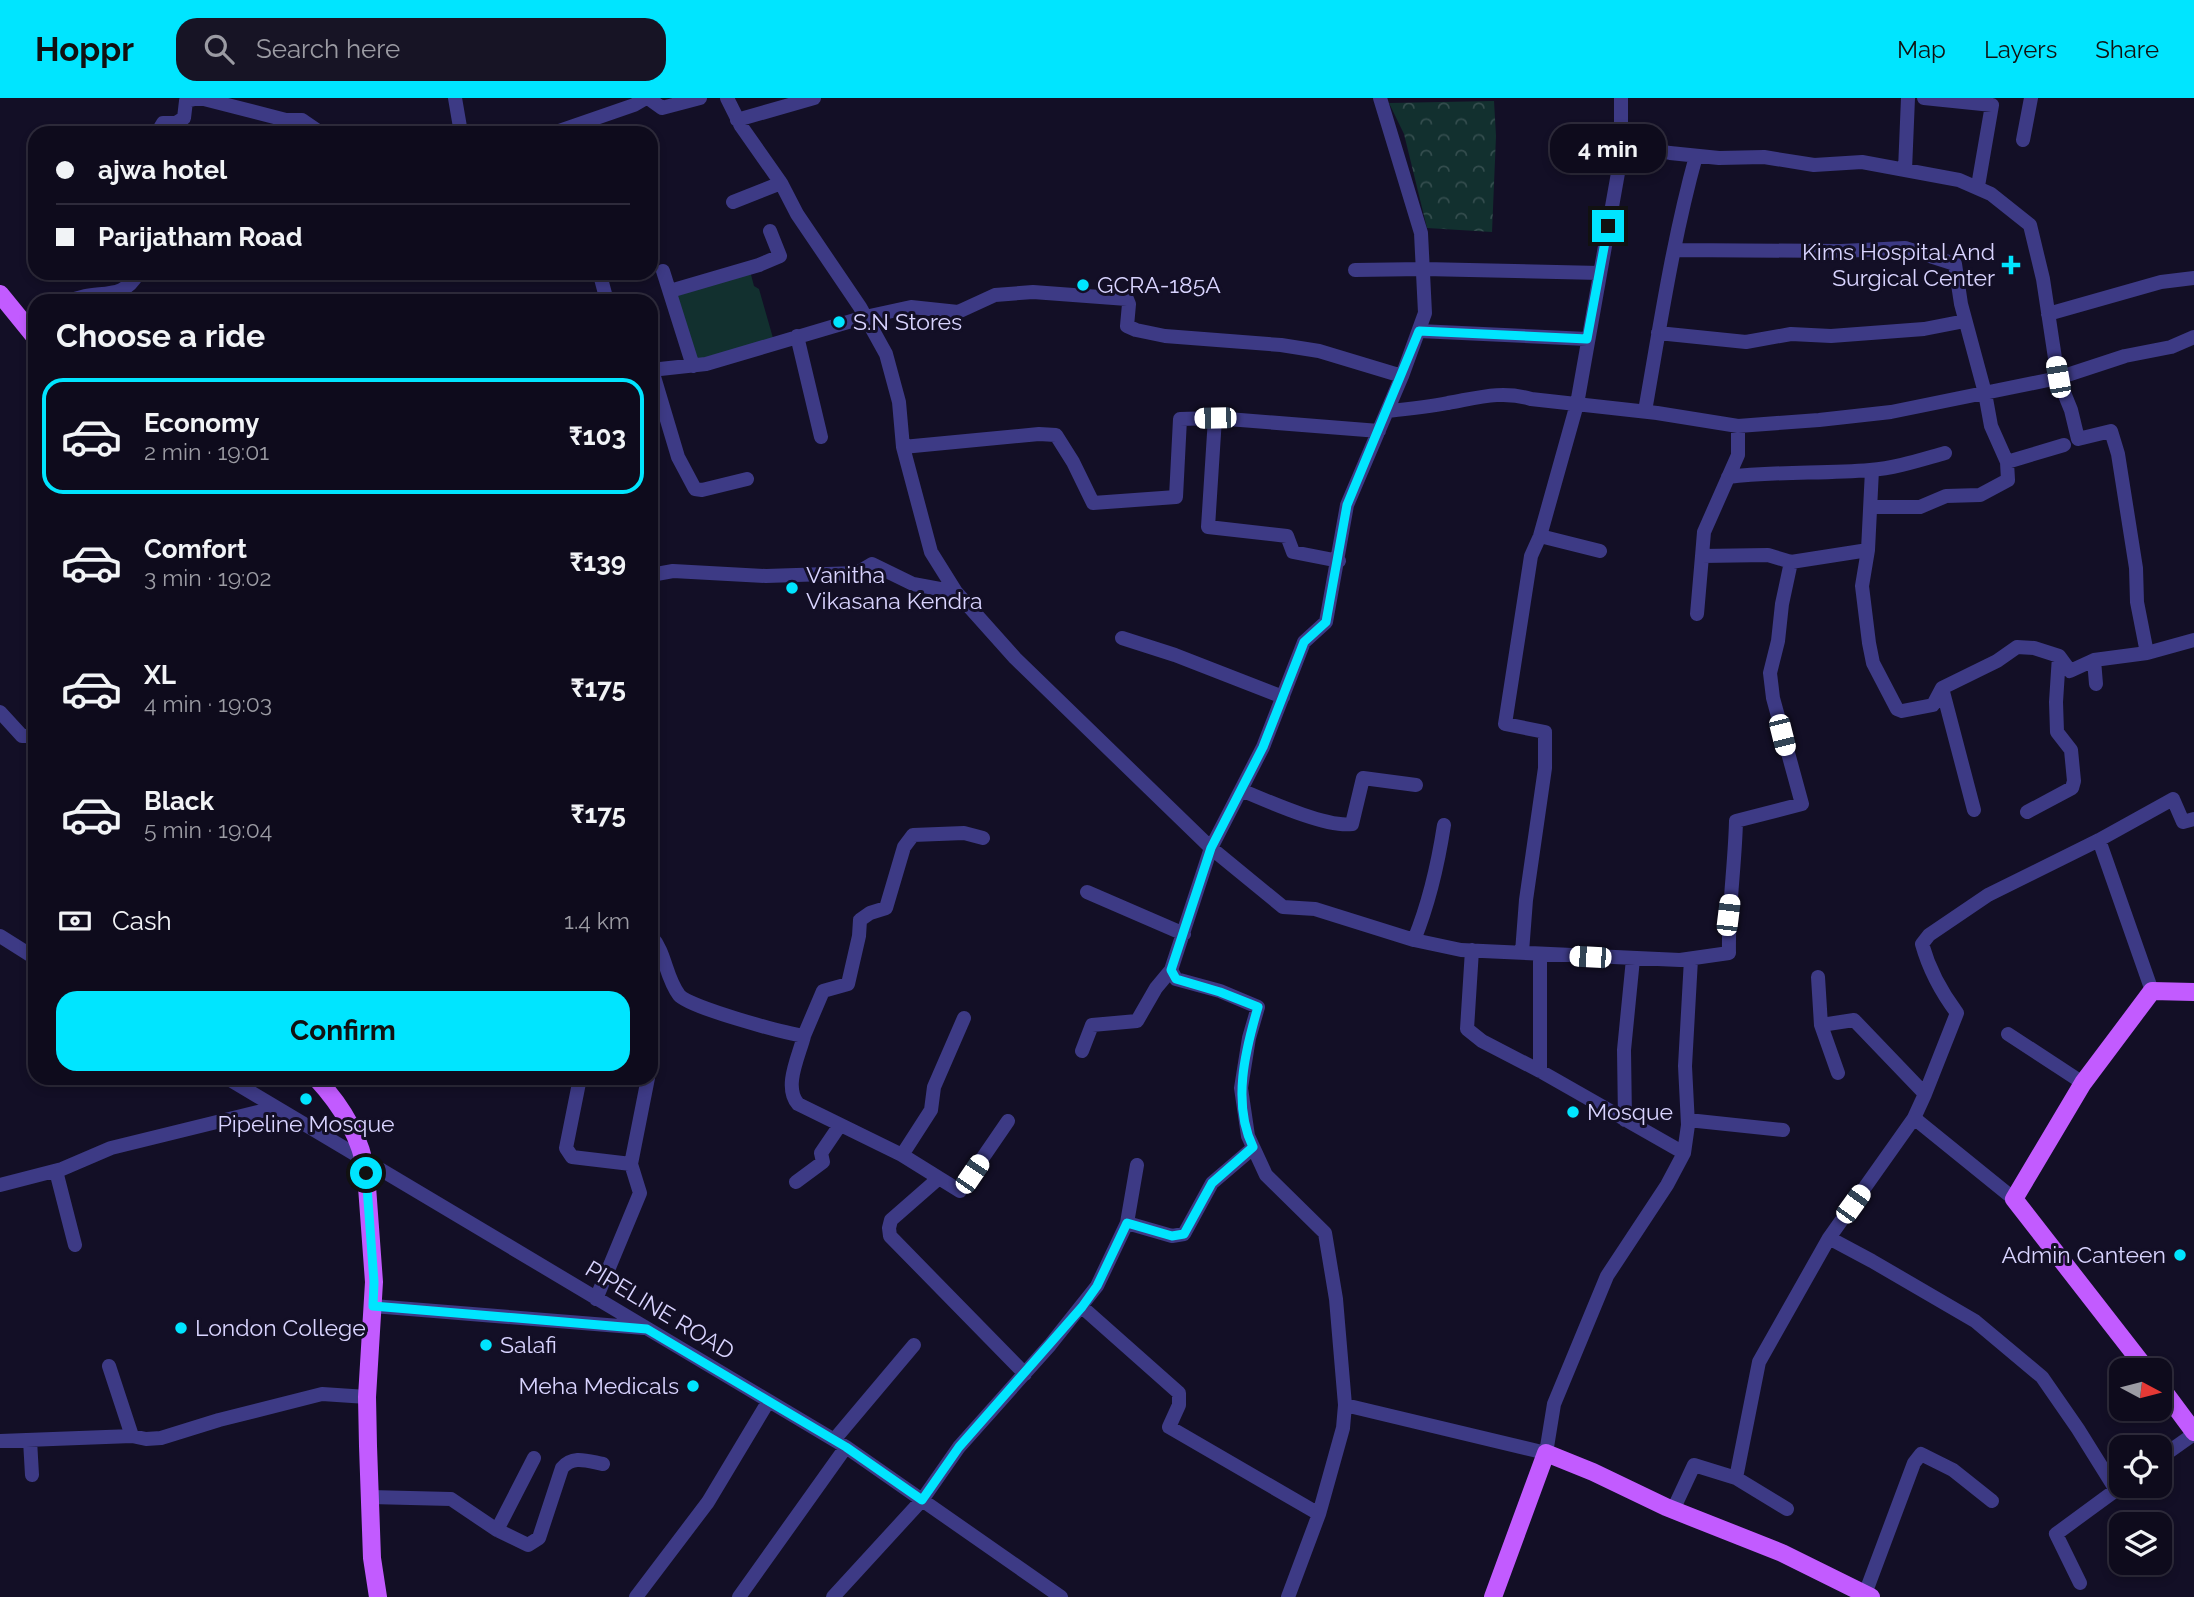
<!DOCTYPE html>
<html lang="en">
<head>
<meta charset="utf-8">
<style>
	:root { --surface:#0e0b1c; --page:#171425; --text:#f1f3f6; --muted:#9b9ba3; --line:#2e2b3b; --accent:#00e5ff }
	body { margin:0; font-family:Raleway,sans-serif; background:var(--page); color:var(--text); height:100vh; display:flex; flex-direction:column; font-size:26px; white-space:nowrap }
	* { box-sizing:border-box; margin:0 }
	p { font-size:23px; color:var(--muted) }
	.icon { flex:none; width:38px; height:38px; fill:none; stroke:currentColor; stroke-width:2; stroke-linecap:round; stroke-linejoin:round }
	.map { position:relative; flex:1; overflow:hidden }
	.sheet { position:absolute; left:28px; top:196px; width:630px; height:791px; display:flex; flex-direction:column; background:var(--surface); border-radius:21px; box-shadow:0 4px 10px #0003,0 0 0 2px var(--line) }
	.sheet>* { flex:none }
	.banner { position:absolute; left:28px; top:28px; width:630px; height:154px; border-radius:21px; box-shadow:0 4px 10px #0003,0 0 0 2px var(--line); display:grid; align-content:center; height:154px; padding:0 28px; background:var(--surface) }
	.needle { width:46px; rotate:97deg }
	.tools { position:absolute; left:2109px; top:1260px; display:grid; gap:14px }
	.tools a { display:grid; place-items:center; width:63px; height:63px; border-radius:14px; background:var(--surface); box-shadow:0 4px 10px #0003,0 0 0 2px var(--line); font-size:35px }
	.end { position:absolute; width:32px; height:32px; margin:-16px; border:9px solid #00e5ff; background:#111; box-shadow:0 0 0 4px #111 }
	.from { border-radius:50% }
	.bubble { position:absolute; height:49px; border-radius:21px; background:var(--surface); box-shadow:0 4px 10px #0003,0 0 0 2px var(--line); font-size:23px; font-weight:700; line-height:49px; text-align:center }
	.car { position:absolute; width:21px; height:42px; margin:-21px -10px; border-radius:9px; box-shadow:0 0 5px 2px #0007; background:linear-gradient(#fff 24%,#345 0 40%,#fff 0 76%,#345 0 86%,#fff 0) }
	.banner b { display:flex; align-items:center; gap:24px; height:66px; font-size:26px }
	.banner b+b { border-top:2px solid var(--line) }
	.banner i { width:18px; height:18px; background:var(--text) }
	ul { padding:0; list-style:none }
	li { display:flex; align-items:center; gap:21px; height:116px; margin:0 14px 10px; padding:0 14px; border:4px solid transparent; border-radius:21px }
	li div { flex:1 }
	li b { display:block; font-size:26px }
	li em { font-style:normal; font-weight:700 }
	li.on { border-color:var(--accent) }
	li>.icon { width:63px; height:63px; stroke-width:1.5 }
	h2 { padding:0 28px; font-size:32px; line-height:84px }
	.pay { display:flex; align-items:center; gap:18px; height:77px; padding:0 28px; font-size:26px }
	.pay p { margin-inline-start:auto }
	.primary-button { display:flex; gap:14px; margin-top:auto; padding:14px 28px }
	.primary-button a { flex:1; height:80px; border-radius:21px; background:var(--accent); color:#111; font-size:28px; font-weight:700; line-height:80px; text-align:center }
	header { display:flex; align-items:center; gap:42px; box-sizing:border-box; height:98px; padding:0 35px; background:var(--accent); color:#111 }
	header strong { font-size:33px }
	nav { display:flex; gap:38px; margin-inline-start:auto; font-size:24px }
	.search { width:490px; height:63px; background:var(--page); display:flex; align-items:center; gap:18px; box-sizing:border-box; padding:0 24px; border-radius:21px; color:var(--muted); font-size:26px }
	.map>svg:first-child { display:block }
	.green { fill:#12302f }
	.park { fill:url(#park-crowns) }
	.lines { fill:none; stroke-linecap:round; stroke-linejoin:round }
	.minor { stroke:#3d3a85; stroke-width:14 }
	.major { stroke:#c25bff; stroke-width:18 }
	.route { stroke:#00e5ff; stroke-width:9 }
	.poi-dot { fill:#00e5ff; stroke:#130f26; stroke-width:2.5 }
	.labels { text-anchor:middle; stroke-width:6; stroke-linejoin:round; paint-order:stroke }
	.poi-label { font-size:23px; fill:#d9d4ff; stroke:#130f26; text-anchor:start }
	.street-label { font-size:23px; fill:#d9d4ff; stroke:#130f26 }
</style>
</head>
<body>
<header>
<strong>Hoppr</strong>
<div class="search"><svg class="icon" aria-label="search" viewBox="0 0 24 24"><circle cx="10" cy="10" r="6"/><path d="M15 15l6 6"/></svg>Search here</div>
<nav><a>Map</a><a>Layers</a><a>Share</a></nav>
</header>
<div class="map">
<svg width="2194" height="1499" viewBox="0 0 2194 1499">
	<defs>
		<pattern id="park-crowns" width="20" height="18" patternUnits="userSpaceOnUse" patternTransform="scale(1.75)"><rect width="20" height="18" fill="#12302f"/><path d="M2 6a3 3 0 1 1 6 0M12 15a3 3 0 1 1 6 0" fill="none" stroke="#344d4e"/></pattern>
	</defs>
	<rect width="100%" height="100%" fill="#130f26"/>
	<path class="green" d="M750 173 754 188 759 191 773 240 695 265 674 195Z"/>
	<path class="park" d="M1494 3 1496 38 1492 134 1427 130 1404 36 1389 5Z"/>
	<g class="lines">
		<path class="minor" d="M200 0 286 22H302L321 35
			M455 0 461 35
			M648 0 662 10 700 0
			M727 0 741 28 781 85 797 116 860 209 886 256 899 304 903 349 931 454 956 494
			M1924 0 1992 7 1978 88
			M737 22 814 0
			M157 35 163 25H176L184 20 186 3 199 0
			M553 35 634 7 646 0
			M2023 42 2031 0
			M1621 45 1670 55 1719 60 1764 59 1814 67 1862 64 1959 82 1991 96 2030 127 2043 181 2058 280 2071 312 2078 341 2111 333 2118 356 2136 470 2137 504 2147 555 2194 542
			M1905 72 1908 0
			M733 104 781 85
			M1675 152 1841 153 1905 150 1955 166 1961 206 1985 295 1991 328 2007 364 2008 382 1980 397 1946 398 1920 409H1871
			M1355 172 1424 171 1600 175
			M663 173 693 268
			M600 177 607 203
			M670 193 759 167 780 158 770 133
			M71 203C95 190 123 205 138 175
			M2048 216 2161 184 2194 180
			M1419 233 1587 241
			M1658 235 1746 244 1791 236 1831 238 1924 231 1965 223
			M797 238 821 339
			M651 272 706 266 865 219 911 209 958 214 995 197 1033 194 1127 201 1129 206 1127 228 1136 232 1165 238 1281 247 1319 253 1402 278
			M652 272 678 359 695 391 702 392 747 381
			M1388 313C1408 311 1428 309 1448 305 1477 300 1502 292 1531 301L1657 315 1738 328 1819 322 1891 314 2058 280 2125 258 2171 249 2194 239
			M1645 313C1660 228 1673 141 1696 58
			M1215 320 1208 429 1287 438 1293 454 1339 463
			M1738 328V357L1704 434 1702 458 1768 457 1791 464 1868 452 1872 372
			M903 349 1039 336 1056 337 1073 364 1093 405 1176 399 1180 321 1215 320 1379 333
			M2007 364 2064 347
			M1728 379C1776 373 1823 376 1870 372 1896 370 1920 362 1945 355
			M1540 438 1600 453
			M1868 452 1862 488 1869 545 1873 565 1897 611 1902 613 1933 607 1942 590 1997 563 2017 549 2034 550 2059 558 2070 573 2094 562 2147 555
			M651 477 673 473 766 478 857 475 872 466 913 486 956 494 1015 560 1211 750 1283 809 1315 811 1414 842 1461 852 1680 862 1729 855C1728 811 1735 767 1736 723L1802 706 1773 600 1770 575 1778 543 1782 506 1791 464
			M1697 516 1702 458
			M1122 540 1175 557 1283 599
			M2094 562 2096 586
			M1942 590 1974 712
			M0 614 22 638H35
			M1241 692C1265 702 1327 730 1352 726L1363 680 1416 687
			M2027 714 2072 690 2074 683 2071 652 2057 634 2056 604 2059 558
			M2099 742 2152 893
			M1087 794 1184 836
			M0 838 35 860
			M651 838C666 855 665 878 679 897 688 909 784 935 804 938 799 958 783 989 798 1006L902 1057
			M1414 842C1429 805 1438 766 1444 727
			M1472 852 1467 931 1482 943 1540 973 1684 1055
			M1522 854 1526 802 1545 670V634L1505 626 1531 458 1540 438 1577 306 1621 58V0
			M1540 857V973
			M1818 879 1821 927 1838 975
			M964 920 934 989 931 1012 902 1057 939 1080 891 1122 889 1130 890 1138 1025 1276
			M1821 927 1854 922 1925 996 1914 1020
			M2008 936 2083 985
			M803 940 823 893 848 886 859 838 860 822 870 815 886 810 904 749 913 737 964 735 983 740
			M1082 953 1092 927 1137 923 1156 890 1171 872
			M227 980 846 1349 1061 1499
			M580 980 566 1050 572 1059 631 1066
			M1925 996 1957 915C1942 895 1929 871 1922 846L1929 837 1988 797 2099 742 2173 701 2183 724 2194 721
			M1625 1022 1624 952 1633 861
			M1688 1022 1783 1032
			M56 1073 75 1147
			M939 1080 960 1093 1008 1023
			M796 1084 823 1064 821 1055 840 1027
			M0 1087 62 1071 111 1050 274 1010
			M1127 1125 1172 1138 1184 1136 1212 1085 1253 1050
			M1829 1140 1914 1020 2014 1101
			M596 1201 640 1095 631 1066 648 980
			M373 1208 644 1230
			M1082 1209 1179 1295V1307L1169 1329 1319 1416
			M109 1268 132 1338
			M1345 1307 1546 1355 1554 1306 1607 1178 1667 1087 1684 1055 1688 1027 1685 968 1691 861
			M30 1342 32 1377
			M834 1342 914 1247
			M0 1343 132 1338 146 1341 161 1340 219 1322 322 1296 367 1299
			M2160 1360 2194 1336
			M1736 1380 1787 1411
			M370 1399 451 1401 497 1432 534 1360
			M1673 1412 1694 1367 1736 1380 1759 1264 1829 1140 1872 1163 1975 1223 2042 1279 2078 1331 2116 1392 2121 1388
			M497 1432 528 1447 539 1440 562 1370C573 1357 587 1363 603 1366
			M2080 1485 2056 1436 2116 1392
			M1865 1496 1914 1365 1921 1356 1953 1372 1992 1403
			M636 1499 708 1404 768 1304
			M739 1499 846 1349
			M833 1499 922 1402 959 1349 1050 1247 1097 1188 1127 1125 1137 1067
			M1288 1499 1319 1416 1343 1330 1345 1307 1336 1201 1325 1135 1266 1077 1248 1038 1241 990 1249 940 1258 909 1220 893 1176 881 1171 872 1211 750 1263 649 1304 544 1326 524 1347 407 1402 278 1425 215 1421 135 1380 0"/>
		<path class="major" d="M0 196 35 239
			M316 980C341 1007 361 1038 366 1075L374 1184 367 1299 368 1348 372 1460 378 1499
			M2147 1272 2014 1101 2083 985 2152 893 2194 894
			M2160 1288 2194 1334
			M1493 1499 1546 1355 1593 1374 1666 1409 1782 1455 1871 1499"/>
	</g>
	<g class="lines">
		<path class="route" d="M366 1075 374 1184 373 1208 647 1231 846 1349 922 1402 959 1349 1082 1209 1097 1188 1127 1125 1172 1138 1184 1136 1212 1085 1253 1049C1232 1006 1245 953 1258 909L1220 894 1176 881 1171 872 1211 750 1263 649 1304 544 1326 524 1347 407 1419 233 1587 241 1608 128"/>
	</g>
	<g class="poi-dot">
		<path d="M2007.5 156.5h7v7h7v7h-7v7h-7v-7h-7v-7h7z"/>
		<circle cx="1083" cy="187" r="7"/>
		<circle cx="839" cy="224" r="7"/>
		<circle cx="792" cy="490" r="7"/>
		<circle cx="306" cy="1001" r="7"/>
		<circle cx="1573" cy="1014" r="7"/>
		<circle cx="2180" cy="1157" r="7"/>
		<circle cx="181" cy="1230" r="7"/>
		<circle cx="486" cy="1247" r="7"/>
		<circle cx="693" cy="1288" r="7"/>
	</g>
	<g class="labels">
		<g class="poi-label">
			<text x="1995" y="162" text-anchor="end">Kims Hospital And<tspan x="1995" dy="26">Surgical Center</tspan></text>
			<text x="1097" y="195">GCRA-185A</text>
			<text x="853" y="232">S.N Stores</text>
			<text x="806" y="485">Vanitha<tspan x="806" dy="26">Vikasana Kendra</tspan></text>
			<text x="1587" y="1022">Mosque</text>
			<text x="306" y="1034" text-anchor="middle">Pipeline Mosque</text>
			<text x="2166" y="1165" text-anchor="end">Admin Canteen</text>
			<text x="195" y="1238">London College</text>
			<text x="500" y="1255">Salafi</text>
			<text x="679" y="1296" text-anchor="end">Meha Medicals</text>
		</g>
		<g class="street-label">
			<text transform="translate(660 1212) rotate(31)" y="8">PIPELINE ROAD</text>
		</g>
	</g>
</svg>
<div class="tools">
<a><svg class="needle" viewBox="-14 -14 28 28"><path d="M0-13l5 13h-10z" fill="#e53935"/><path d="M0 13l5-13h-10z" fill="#9b9ba3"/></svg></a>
<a><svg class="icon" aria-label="locate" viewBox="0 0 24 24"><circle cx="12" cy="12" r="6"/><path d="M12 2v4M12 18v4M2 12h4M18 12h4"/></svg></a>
<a><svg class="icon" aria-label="layers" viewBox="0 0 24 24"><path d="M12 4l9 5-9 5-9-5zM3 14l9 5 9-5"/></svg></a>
</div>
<i class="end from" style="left:366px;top:1075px"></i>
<i class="end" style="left:1608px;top:128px"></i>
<div class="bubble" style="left:1550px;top:26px;width:116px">4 min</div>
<i class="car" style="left:2058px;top:279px;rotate:350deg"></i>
<i class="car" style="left:1215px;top:320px;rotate:269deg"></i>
<i class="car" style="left:1782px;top:637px;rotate:166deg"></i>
<i class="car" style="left:1728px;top:817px;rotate:7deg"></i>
<i class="car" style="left:1590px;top:859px;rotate:273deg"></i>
<i class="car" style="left:972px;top:1076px;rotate:34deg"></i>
<i class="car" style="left:1853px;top:1106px;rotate:36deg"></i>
<div class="banner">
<b><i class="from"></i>ajwa hotel</b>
<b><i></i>Parijatham Road</b>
</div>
<section class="sheet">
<h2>Choose a ride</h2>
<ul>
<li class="on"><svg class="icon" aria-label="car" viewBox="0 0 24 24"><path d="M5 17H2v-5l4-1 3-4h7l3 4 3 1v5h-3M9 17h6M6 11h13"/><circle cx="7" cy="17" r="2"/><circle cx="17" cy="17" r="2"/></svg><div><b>Economy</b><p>2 min · 19:01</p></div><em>₹103</em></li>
<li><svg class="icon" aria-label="car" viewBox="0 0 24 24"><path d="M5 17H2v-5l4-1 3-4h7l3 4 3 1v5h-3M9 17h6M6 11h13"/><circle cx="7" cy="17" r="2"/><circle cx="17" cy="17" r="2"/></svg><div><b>Comfort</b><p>3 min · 19:02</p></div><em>₹139</em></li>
<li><svg class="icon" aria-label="car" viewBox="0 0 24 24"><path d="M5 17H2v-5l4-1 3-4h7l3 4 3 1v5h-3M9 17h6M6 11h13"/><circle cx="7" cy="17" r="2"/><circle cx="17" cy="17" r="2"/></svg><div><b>XL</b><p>4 min · 19:03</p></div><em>₹175</em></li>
<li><svg class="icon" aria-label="car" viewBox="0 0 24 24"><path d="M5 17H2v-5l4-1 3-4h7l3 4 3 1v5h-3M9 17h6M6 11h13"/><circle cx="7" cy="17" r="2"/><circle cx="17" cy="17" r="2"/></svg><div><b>Black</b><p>5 min · 19:04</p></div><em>₹175</em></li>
</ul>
<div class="pay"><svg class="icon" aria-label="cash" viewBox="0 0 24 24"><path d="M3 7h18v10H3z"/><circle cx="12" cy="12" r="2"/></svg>Cash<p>1.4 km</p></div>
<div class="primary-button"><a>Confirm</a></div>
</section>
</div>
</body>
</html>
